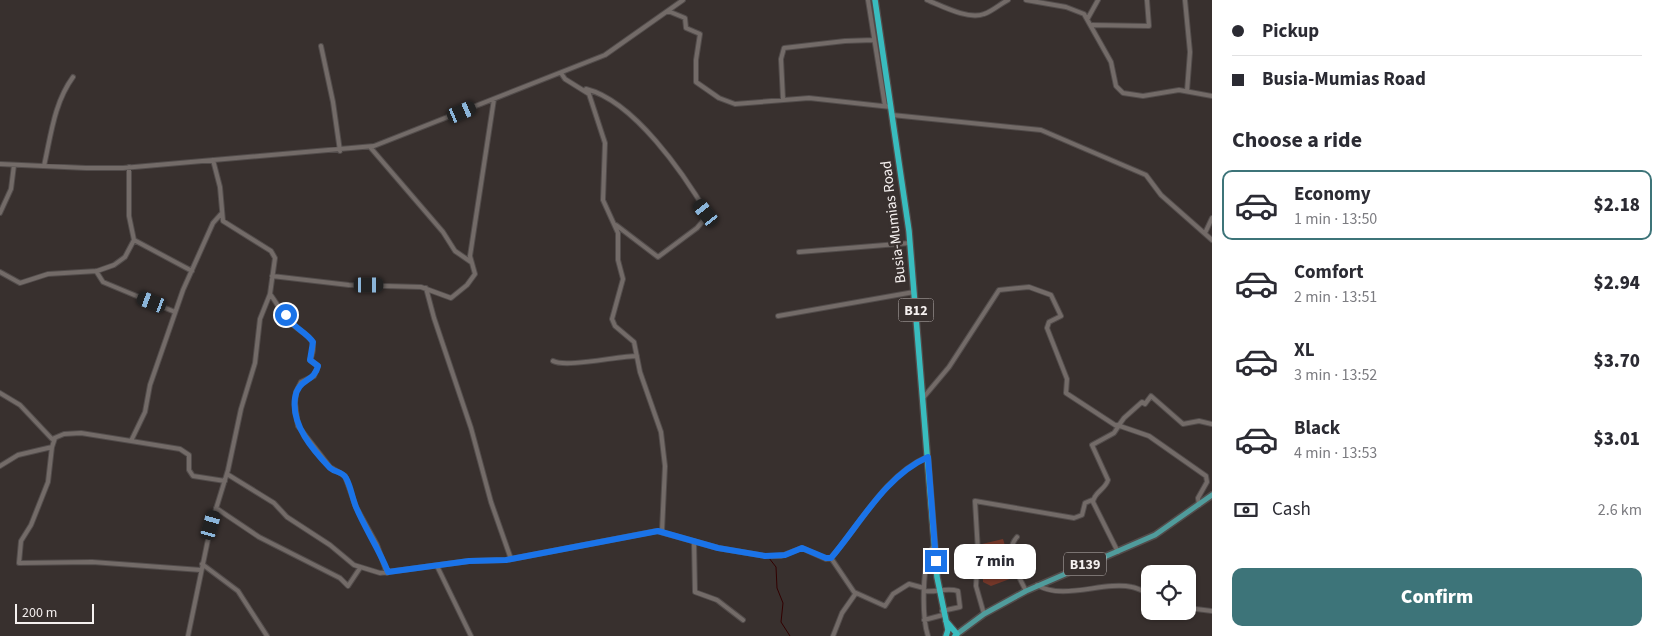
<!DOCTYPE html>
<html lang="en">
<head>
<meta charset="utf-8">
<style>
	:root { --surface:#fff; --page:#f7f7f7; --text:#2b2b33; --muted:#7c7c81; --line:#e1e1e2; --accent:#3d7479 }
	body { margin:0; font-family:"Source Sans 3",sans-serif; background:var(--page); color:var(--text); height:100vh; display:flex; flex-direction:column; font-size:19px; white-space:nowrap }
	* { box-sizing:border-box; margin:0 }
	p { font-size:16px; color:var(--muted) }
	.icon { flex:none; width:28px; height:28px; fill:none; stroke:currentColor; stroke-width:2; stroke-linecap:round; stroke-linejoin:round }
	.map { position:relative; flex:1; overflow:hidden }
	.panel { display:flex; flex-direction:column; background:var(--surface); width:450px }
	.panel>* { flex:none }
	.hud { display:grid; align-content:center; height:110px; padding:0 20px; background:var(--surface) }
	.controls { position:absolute; left:1141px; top:565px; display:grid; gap:10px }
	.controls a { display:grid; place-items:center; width:55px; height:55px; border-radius:10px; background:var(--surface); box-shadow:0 1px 4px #0004; font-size:25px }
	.scale { position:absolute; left:15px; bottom:12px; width:79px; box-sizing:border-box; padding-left:5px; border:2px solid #f5f0ef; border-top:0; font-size:14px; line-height:18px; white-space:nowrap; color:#f5f0ef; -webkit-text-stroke:4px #38302e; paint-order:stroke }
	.end { position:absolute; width:22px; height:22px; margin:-11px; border:6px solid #1a73e8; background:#fff; box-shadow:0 0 0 2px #fff }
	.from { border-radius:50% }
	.bubble { position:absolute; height:35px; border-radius:10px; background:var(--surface); box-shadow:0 1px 4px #0004; font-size:16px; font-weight:800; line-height:35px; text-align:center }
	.car { position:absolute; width:15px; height:30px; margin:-15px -8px; border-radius:6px; box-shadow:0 0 4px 1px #0007; background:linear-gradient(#222 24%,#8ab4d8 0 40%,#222 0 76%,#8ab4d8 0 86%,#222 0) }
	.hud b { display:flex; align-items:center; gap:18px; height:48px; font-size:19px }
	.hud b+b { border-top:1px solid var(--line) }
	.hud i { width:12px; height:12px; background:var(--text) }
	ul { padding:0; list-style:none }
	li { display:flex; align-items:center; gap:15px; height:70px; margin:0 10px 8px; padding:0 10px; border:2px solid transparent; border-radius:10px }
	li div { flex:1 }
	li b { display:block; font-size:19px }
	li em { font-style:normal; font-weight:800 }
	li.current { border-color:var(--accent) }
	li>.icon { width:45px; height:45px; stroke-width:1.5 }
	h2 { padding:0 20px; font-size:22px; line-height:60px }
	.pay { display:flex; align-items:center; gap:12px; height:55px; padding:0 20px; font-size:19px }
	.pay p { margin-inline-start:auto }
	.cta { display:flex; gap:10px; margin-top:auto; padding:10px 20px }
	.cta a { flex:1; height:58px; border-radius:10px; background:var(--accent); color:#fff; font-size:20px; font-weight:800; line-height:58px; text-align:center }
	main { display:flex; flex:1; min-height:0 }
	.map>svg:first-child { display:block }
	.green { fill:#743729 }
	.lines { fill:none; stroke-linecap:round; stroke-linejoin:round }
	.stream { stroke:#320000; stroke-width:1 }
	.minor-casing { stroke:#524c4b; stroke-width:6 }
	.major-casing { stroke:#524c4b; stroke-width:8 }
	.highway-casing { stroke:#524c4b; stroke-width:8 }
	.minor { stroke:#736b68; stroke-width:4 }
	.major { stroke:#509c9c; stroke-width:5 }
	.highway { stroke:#39bcbe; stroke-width:5.5 }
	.route { stroke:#1a73e8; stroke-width:6 }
	.labels { text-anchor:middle; stroke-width:5; stroke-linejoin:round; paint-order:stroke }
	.shield { fill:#38302e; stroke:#bcb6b5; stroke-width:1 }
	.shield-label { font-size:14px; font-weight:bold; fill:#f5f0ef }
	.street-label { font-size:15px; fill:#f5f0ef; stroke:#38302e }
</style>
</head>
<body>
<main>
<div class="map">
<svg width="1212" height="636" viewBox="0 0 1212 636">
	<rect width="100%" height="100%" fill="#38302e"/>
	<path class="green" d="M1003 539 1015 577 991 586 983 582 982 544Z"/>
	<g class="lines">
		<path class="stream" d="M769 558 776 567 777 588 783 603 781 622 790 636"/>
		<defs>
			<path id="minor" d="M868 0 885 106
				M927 0C942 6 968 20 984 14 993 11 1000 4 1008 0
				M1026 0 1066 7 1084 14 1111 62 1116 86 1123 93 1143 96 1179 90 1212 96
				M1185 0 1190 52 1187 91
				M668 11 685 18 686 28 700 34 696 60V82L719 98 735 104 809 98 891 107
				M1088 18 1098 0
				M1092 25 1149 26 1147 0
				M321 46 333 102 340 151
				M561 73 565 79 589 94 605 143 603 200 618 233V260L623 279 612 319 615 326 634 342 640 372 661 432 665 466 662 531
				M586 89C634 101 684 174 708 215L697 228 658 257 616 225
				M783 99 781 59 784 48 845 41 874 40
				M892 115 1041 130 1146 175 1161 195 1212 240
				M370 147 443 232 455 251 471 262
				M0 164 86 168H123L374 146 605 55 683 0
				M44 166C51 135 54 103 73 77
				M0 213 11 189 14 165
				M1205 233 1212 218
				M134 240 192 271
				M799 252 910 243
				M96 271 103 282 175 312
				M0 272 20 283 48 274 97 271 114 265 125 257 134 240 129 216V167
				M272 276 349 285 421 287 451 298 467 285 475 274 470 256 494 99
				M426 288 434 318 471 428 491 502 511 559
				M270 294C277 303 283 316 291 323 304 336 320 336 310 360L318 366 314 376 301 382 296 392 295 403 298 426 330 467 345 476 356 507 377 545 387 573
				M778 316 914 292
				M553 361C566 368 618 356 637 356
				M0 393 20 405 52 439 64 434 81 433 131 441 145 412 150 385 183 290 213 223 221 214
				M923 398 949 367 999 290 1029 287 1051 295 1061 316 1049 322 1047 328 1067 379 1066 393 1118 427 1114 433 1092 445 1108 480C1105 490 1094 492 1093 502L1118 552
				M1117 425 1149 436 1206 476 1207 482 1198 498 1199 505
				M1119 425 1124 418 1142 402 1145 404 1151 396 1183 424 1199 421 1212 424
				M131 441 180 449 189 455V470L193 476 225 481
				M52 447 48 482 31 525 21 541 19 563 92 562 201 570
				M0 466 18 455 52 447 55 438
				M227 474 274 503 287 517 330 545 354 565 380 573 469 561 506 560 657 531 718 548 765 556H781L802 548 826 559 831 558C860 525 885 475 927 457
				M216 508 259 537 340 578 348 586 360 568
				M1017 537C1003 552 1019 576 1026 591
				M694 541 695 592 717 600 743 620
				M831 558 854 592 885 606 893 594 909 584 924 588
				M202 564 238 591 267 636
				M437 566 471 636
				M1037 585C1064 601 1102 581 1132 587 1138 588 1144 592 1150 594
				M924 591C936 593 946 587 958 591L960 607 942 611
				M1188 608 1212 611
				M984 614 976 586 978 551 975 501 1074 518 1082 515 1085 503 1092 500
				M924 620 943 615
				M188 636 211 525 228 470 241 409 255 363 260 319 270 294 275 258 271 251 223 221 220 187 213 160
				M833 636 842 613 856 593
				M928 636C922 618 921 559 934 546"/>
			<path id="major" d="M957 634 984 614 1026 591 1155 535 1212 495"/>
			<path id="highway" d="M875 0 909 231 937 577 948 630 946 636
				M946 621 957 634 955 636"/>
		</defs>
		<use href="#minor" class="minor-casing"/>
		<use href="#major" class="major-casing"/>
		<use href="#highway" class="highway-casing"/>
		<use href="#minor" class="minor"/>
		<use href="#major" class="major"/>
		<use href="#highway" class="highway"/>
	</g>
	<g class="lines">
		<path class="route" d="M286 315C292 327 305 331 313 342L310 360 318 366C314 383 298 378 295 398 291 425 313 450 330 468 336 473 342 471 346 478 351 487 352 497 356 507 365 529 379 549 388 572L469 561 506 560 658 531 718 548 765 556 785 555 802 548 826 558H831C860 524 885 476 928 457L936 561"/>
	</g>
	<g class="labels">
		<g class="shield">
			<rect x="898.5" y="298.5" width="35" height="23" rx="4"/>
			<rect x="1064" y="552.5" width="42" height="23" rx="4"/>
		</g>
		<g class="shield-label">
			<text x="916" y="315">B12</text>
			<text x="1085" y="569">B139</text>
		</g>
		<g class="street-label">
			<text transform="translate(893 222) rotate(-97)" y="5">Busia-Mumias Road</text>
		</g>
	</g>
</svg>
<div class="controls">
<a><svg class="icon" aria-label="locate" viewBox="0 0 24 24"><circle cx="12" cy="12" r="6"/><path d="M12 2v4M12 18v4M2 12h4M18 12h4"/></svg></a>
</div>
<div class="scale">200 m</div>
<i class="end from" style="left:286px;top:315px"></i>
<i class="end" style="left:936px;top:561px"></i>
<div class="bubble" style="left:954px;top:544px;width:82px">7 min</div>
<i class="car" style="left:462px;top:112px;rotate:67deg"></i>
<i class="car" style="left:706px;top:213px;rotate:322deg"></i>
<i class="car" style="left:369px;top:285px;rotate:90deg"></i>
<i class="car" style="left:152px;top:302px;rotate:291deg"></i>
<i class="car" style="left:211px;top:525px;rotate:16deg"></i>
</div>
<section class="panel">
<div class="hud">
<b><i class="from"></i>Pickup</b>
<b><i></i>Busia-Mumias Road</b>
</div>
<h2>Choose a ride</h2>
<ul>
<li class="current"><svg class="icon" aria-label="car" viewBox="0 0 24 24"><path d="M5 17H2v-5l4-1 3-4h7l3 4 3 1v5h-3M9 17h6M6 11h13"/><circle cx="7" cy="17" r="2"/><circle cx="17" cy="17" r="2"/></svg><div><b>Economy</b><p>1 min · 13:50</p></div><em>$2.18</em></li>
<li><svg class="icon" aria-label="car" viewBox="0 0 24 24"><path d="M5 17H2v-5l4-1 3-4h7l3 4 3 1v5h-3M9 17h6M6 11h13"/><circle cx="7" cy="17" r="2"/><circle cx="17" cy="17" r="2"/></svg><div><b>Comfort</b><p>2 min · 13:51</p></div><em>$2.94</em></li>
<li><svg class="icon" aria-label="car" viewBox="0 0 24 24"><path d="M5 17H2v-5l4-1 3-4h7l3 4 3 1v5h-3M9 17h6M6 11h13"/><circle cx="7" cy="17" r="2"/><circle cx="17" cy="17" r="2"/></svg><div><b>XL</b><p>3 min · 13:52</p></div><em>$3.70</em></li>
<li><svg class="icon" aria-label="car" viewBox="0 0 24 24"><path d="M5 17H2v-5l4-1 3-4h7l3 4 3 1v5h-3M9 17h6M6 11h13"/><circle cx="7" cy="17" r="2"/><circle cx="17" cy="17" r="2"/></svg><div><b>Black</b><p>4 min · 13:53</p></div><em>$3.01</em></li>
</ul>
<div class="pay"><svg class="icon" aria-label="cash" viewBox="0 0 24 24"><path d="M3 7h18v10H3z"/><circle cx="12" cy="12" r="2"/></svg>Cash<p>2.6 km</p></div>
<div class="cta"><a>Confirm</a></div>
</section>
</main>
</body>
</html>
